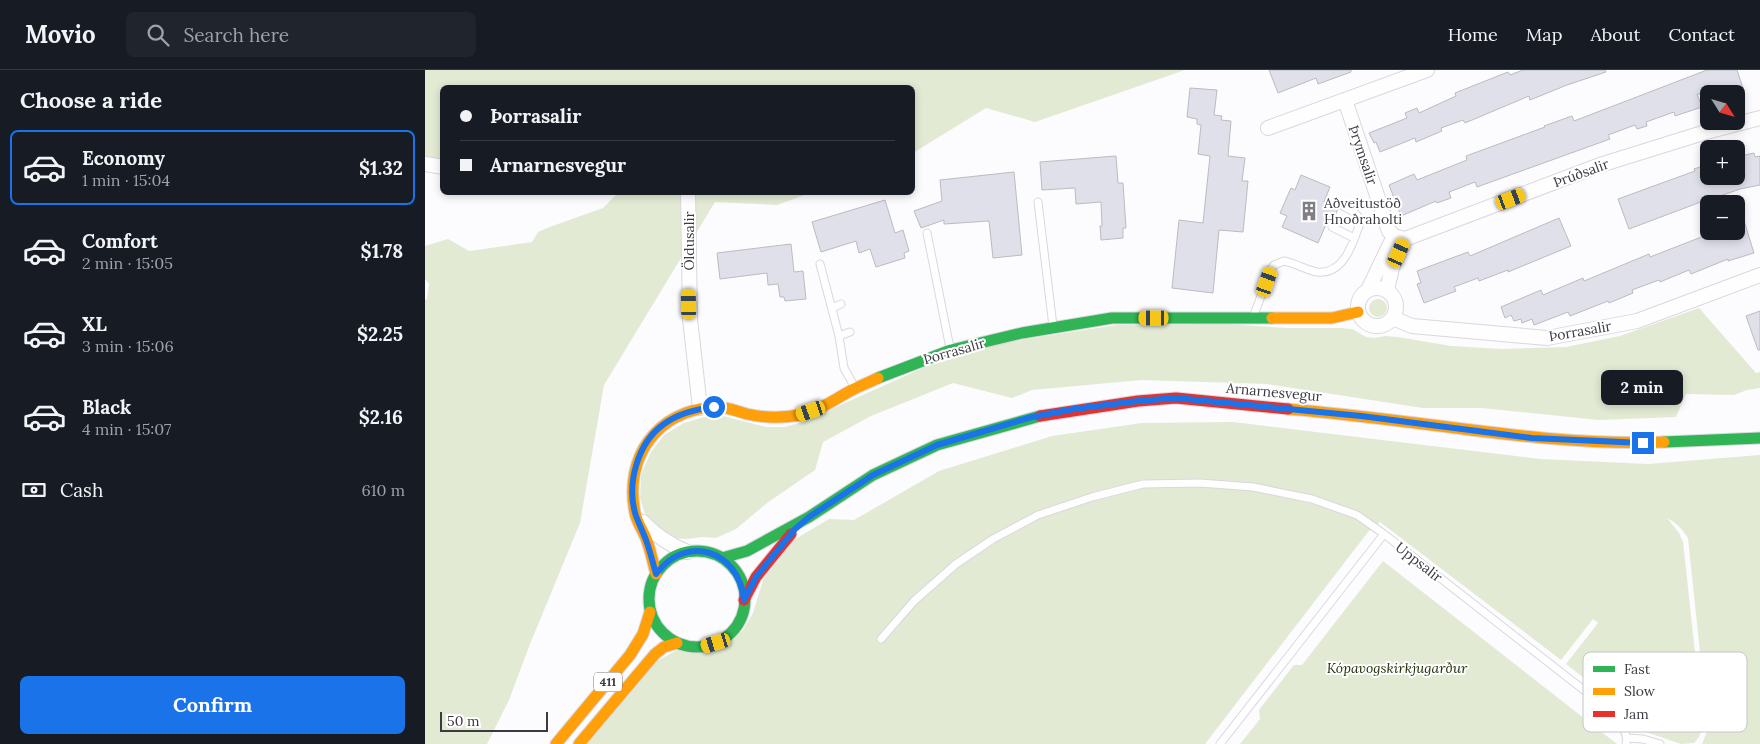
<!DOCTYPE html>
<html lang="en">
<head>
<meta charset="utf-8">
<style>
	:root { --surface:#171b24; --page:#20242c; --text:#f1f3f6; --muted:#9ea1a6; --line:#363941; --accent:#1a73e8 }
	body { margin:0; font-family:Lora,serif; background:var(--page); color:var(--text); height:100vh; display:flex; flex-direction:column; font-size:19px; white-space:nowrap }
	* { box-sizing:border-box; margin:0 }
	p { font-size:16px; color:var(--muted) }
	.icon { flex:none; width:28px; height:28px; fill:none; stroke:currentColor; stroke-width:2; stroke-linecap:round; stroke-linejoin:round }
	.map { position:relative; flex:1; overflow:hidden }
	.panel { display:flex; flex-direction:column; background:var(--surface); width:425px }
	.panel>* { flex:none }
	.banner { position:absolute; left:15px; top:15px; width:475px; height:110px; border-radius:8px; box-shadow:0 2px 8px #0003; display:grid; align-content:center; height:110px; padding:0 20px; background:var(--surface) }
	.needle { width:32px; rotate:127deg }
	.fabs { position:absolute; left:1275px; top:15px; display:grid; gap:10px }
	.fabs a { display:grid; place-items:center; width:45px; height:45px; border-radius:8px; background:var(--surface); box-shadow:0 2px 8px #0003; font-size:25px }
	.scale { position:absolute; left:15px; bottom:12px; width:108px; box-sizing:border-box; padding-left:5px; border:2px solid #3d3942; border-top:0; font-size:14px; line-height:18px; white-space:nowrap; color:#3d3942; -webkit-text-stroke:4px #fff; paint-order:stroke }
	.end { position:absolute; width:22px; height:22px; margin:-11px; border:6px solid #1a73e8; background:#fff; box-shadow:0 0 0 2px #fff }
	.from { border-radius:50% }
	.bubble { position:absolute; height:35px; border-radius:8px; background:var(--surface); box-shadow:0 2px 8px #0003; font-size:16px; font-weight:700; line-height:35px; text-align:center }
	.car { position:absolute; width:15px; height:30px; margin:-15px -8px; border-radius:6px; box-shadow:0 0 4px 1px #0007; background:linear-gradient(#f5c518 24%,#345 0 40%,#f5c518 0 76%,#345 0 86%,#f5c518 0) }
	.banner b { display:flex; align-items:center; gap:18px; height:48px; font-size:19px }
	.banner b+b { border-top:1px solid var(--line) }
	.banner i { width:12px; height:12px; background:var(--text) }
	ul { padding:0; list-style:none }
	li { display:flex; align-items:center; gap:15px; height:75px; margin:0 10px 8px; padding:0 10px; border:2px solid transparent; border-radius:8px }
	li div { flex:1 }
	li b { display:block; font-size:19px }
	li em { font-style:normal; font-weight:700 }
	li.selected { border-color:var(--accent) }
	li>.icon { width:45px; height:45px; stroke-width:1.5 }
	h2 { padding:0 20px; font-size:22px; line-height:60px }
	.pay { display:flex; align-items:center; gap:12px; height:55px; padding:0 20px; font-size:19px }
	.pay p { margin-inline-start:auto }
	.button { display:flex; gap:10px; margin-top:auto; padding:10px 20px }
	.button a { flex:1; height:58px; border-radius:8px; background:var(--accent); color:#fff; font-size:20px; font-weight:700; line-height:58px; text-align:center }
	header { display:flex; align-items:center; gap:30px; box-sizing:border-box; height:70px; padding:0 25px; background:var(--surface); border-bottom:1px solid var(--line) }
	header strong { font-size:24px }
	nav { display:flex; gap:28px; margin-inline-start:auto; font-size:18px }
	.search { width:350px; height:45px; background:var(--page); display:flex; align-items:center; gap:12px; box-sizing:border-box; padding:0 18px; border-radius:8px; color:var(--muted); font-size:19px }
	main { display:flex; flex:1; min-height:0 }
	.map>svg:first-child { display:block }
	.green { fill:#e2ead4 }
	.building { fill:#e0e0eb; stroke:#bbbbc0 }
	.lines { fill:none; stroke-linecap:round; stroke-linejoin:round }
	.lane-casing { stroke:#dad7de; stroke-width:9 }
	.street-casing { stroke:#dad7de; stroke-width:16 }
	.fast-casing { stroke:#dad7de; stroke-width:13 }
	.slow-casing { stroke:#dad7de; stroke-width:13 }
	.jam-casing { stroke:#dad7de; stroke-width:13 }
	.lane { stroke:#fffeff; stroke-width:7 }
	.street { stroke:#fffeff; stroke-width:14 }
	.fast { stroke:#30b455; stroke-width:11 }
	.slow { stroke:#ff9f0a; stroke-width:11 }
	.jam { stroke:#e5322d; stroke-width:11 }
	.route { stroke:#1a73e8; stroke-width:6 }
	.labels { text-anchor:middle; stroke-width:4; stroke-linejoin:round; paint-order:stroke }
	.shield { fill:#fff; stroke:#77747b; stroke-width:1 }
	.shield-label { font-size:12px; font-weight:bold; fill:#3d3942 }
	.street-label { font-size:14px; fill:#3d3942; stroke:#fff }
	.poi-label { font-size:14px; fill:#3d3942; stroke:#fff; text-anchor:start }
	.park-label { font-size:14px; font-style:italic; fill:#233009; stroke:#fff }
	.key { fill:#fff; stroke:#c5c4c6; stroke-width:1 }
	.key-label { font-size:14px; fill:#3d3942 }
</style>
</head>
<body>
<header>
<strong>Movio</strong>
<div class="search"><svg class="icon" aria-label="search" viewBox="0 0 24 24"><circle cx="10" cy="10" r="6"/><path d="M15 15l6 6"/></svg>Search here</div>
<nav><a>Home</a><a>Map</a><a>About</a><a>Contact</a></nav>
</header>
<main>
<section class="panel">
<h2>Choose a ride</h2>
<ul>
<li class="selected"><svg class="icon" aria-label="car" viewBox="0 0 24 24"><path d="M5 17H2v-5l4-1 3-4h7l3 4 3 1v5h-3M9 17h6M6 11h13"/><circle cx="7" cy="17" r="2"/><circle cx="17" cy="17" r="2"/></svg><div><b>Economy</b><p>1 min · 15:04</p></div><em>$1.32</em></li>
<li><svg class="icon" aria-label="car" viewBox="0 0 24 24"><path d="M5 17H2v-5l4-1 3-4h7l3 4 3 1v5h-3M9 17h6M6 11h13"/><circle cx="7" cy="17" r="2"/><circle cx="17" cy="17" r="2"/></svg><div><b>Comfort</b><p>2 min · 15:05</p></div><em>$1.78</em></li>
<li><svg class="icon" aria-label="car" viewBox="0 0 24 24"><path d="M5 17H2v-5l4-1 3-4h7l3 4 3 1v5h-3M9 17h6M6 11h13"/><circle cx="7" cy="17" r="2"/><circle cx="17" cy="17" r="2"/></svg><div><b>XL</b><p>3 min · 15:06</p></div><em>$2.25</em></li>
<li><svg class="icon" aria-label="car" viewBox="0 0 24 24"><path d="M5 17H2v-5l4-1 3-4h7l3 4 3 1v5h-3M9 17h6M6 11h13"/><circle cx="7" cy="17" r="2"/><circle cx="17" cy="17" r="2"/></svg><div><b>Black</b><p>4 min · 15:07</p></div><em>$2.16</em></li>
</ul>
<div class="pay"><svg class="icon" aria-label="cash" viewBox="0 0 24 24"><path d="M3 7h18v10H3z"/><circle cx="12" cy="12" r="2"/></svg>Cash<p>610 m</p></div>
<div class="button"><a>Confirm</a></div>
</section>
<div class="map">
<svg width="1335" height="674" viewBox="0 0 1335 674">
	<rect width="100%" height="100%" fill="#fcfbfe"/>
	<path class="green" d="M0 0H760L610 52 561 38 488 83V18H18L17 89 0 86Z
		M193 123H385L352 135 290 132 179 315 155 453 105 574 84 630 62 674H0V230L2 229 4 214 0 209V176L23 169 44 181 107 172 113 162 122 158 178 138Z
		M944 238a9 9 0 1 1 18 0a9 9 0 1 1-18 0Z
		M1274 238 1331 303 1335 302V318L1322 320 1309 325 1261 324 1251 347 1174 350 1056 338H998L842 314 717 310 607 320 587 328 528 313 446 346 398 372 390 400 342 433 311 459 291 468 278 467 261 469 246 468 221 447 215 428 216 404 226 382 239 365 259 353 279 347 298 346 341 357H360L378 352 500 297 581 272 692 255 800 254 862 258H915L927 259 941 267 949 268 960 266 973 267 1026 276 1077 279 1141 277 1195 266Z
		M808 352 1115 389 1223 394 1335 385V674H1277L1283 659 1263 468C1257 459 1252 453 1242 448L1254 463 1258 472 1278 656 1274 667 1269 673 1256 674 1212 659 1205 653 1199 643 1185 628 1141 594 1173 553 1168 549 1136 590 955 452 943 462 780 674H162L227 594 254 579H288L303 572 318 560 328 543 338 510 367 471 404 449 429 450 514 401 627 366 717 353Z
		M958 491 1192 674H815L835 649 834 640 869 595H877Z"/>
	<path class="building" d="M844 0H926V2L893 14 891 8 853 23Z
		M1098 0H1180L1181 2 1142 15 1105 30 1104 26 1040 53 1038 50 1016 58 1017 61 991 72 990 68 955 82 951 72 949 73 944 63 982 48 980 43 992 38 994 43 1031 26 1030 23 1083 2 1085 5Z
		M1282 0H1312L1319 21 1310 24H1272L1277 37 1250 46 1249 42 1221 52 1222 56 1212 59 1210 55 1183 65 1185 69 1052 117 1050 112 1024 122 1026 128 1012 133 1011 131 976 146 964 115 989 104 992 110 1042 90 1041 86 1120 57 1119 56 1147 46 1149 51Z
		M765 18 792 20 789 45 797 46 796 50 806 51 803 86 820 88 817 111H823L818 162 794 160 788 223 747 218 754 150 778 153 785 86 773 84 776 55 772 54V49L762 47Z
		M1329 83 1330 87 1335 86V115L1315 119 1281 131V130L1204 159 1193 129 1270 101 1269 99 1284 94V106H1320L1316 86Z
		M691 86 693 113H698L701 158H698V168L676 170 675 156H677L676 132 651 134 650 118 617 120 615 92Z
		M589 102 597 185 568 188 564 151 519 154V150L496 158 489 141 517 131 515 110Z
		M876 105 905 117 899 132 913 139 907 152 903 150 893 173 857 157 862 146 855 143 866 118 870 120Z
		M460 130 470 163 478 160 484 181 479 183 480 188 451 197 445 179 434 183 431 171 396 182 387 152Z
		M1314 135 1329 183 1303 191V189L1266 204 1264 200 1235 212 1234 210 1207 220 1208 223 1184 233 1183 231 1145 246 1143 242 1109 255 1107 249 1097 253 1096 249 1089 251 1086 245 1080 248 1076 237 1116 220 1118 225 1158 208 1159 211 1224 184 1225 187 1279 166 1298 161H1311V136Z
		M1134 148 1146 176 1083 202V200L1054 211 1053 208 1029 217 1031 221 999 233 992 214 996 213 992 201 1043 182 1045 186Z
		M366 174 369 202 378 201 381 229 360 231 359 227H355L353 214 343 215 342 203 295 209 292 183Z
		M1335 241V280H1333L1321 246Z"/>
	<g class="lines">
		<defs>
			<path id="lane" d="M613 132 628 256
				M907 157 929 168
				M502 163 525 278
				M395 194 414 266 419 298 429 316
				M407 238 416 234
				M829 245 846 199 849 195 859 191C870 193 881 200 892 202 919 205 928 173 935 153 934 143 927 141 918 136
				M414 266 425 262
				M456 569 489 531 531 494 568 469 613 445 667 427 718 414 775 413 828 417 887 429 932 445 959 464
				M1202 668 1218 669 1235 674
				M795 674 959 464 1183 639C1192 648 1204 661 1201 674"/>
			<path id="street" d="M920 30 964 161 969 166 980 169 1175 95 1281 62 1335 48
				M843 58 1002 0
				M0 94 18 97
				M263 122 265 249 275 338
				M933 237a19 19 0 1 1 38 0a19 19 0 1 1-38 0Z
				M943 220 969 166
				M962 220 967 198 980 169
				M968 248 987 256 1122 268 1212 251 1335 205
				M218 452C231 466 245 475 262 482"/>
			<path id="fast" d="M453 308 526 280 597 263 687 248H847
				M1239 372 1335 368
				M224 529a48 48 0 1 1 96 0a48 48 0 1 1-96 0Z
				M297 488 322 481 384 447 448 405 512 375 615 346"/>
			<path id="slow" d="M847 248H907L933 242
				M863 339C911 343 959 349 1007 355 1084 365 1161 375 1239 372
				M231 504C228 493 226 482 222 471 219 462 212 453 210 443 199 388 231 341 289 337 301 336 311 341 322 344 339 348 357 348 375 345 395 341 411 328 429 319 437 315 445 312 453 308
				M131 674 205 585 218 564 225 542
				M154 674 230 584 239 577 252 573"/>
			<path id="jam" d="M615 346 713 331 751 328 863 339
				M319 530 331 507 366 464"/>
		</defs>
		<use href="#lane" class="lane-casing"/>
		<use href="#street" class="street-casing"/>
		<use href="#fast" class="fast-casing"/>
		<use href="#slow" class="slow-casing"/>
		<use href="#jam" class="jam-casing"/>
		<use href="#lane" class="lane"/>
		<use href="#street" class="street"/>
		<use href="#fast" class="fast"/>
		<use href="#slow" class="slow"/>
		<use href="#jam" class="jam"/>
	</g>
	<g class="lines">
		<path class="route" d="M289 337C271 339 254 343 239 354 212 373 201 415 211 446 214 454 218 462 221 470 225 481 228 493 231 504 261 463 314 480 319 530L331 507 370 459 384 447 448 405 512 375 607 347 649 339 713 331 751 328 936 346 1107 368 1218 373"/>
	</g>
	<defs>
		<symbol id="building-bare" viewBox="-9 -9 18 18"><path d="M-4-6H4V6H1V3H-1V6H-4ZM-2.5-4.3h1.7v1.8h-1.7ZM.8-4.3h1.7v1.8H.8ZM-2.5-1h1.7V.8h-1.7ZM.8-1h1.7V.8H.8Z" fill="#807d84" stroke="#fff" stroke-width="2.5" paint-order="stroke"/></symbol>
	</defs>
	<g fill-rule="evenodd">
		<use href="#building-bare" x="870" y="127" width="28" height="28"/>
	</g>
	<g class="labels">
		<rect class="shield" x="169" y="602.5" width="28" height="19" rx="4"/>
		<g class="shield-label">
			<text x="183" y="616">411</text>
		</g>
		<g class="street-label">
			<text transform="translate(938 85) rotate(71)" y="5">Þrymsalir</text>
			<text transform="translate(1156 103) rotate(-20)" y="5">Þrúðsalir</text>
			<text transform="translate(264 171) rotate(-90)" y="5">Öldusalir</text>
			<text transform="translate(1155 261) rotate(-10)" y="5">Þorrasalir</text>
			<text transform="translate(529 281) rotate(-16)" y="5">Þorrasalir</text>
			<text transform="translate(849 322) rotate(5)" y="5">Arnarnesvegur</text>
			<text transform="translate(994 492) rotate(38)" y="5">Uppsalir</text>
		</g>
		<g class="poi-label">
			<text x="899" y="138">Aðveitustöð<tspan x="899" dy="16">Hnoðraholti</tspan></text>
		</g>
		<g class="park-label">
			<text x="972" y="603">Kópavogskirkjugarður</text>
		</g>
	</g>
	<rect x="1158" y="582" width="164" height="80" rx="8" class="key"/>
	<rect x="1168" y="596" width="22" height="6" fill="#30b455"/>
	<rect x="1168" y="618" width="22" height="7" fill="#ff9f0a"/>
	<rect x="1168" y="641" width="22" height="6" fill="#e5322d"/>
	<g class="key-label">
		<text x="1199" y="604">Fast</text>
		<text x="1199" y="626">Slow</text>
		<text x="1199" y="649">Jam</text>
	</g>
</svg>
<div class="fabs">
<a><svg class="needle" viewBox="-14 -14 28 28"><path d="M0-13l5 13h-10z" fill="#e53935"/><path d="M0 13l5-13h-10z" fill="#9ea1a6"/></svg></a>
<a>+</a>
<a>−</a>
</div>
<div class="scale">50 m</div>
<i class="end from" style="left:289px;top:337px"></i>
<i class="end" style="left:1218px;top:373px"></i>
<div class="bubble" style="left:1176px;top:300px;width:82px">2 min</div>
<i class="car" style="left:1086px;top:129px;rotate:69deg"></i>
<i class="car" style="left:974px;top:183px;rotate:24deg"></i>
<i class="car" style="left:842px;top:212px;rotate:19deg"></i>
<i class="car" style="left:264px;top:234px;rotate:359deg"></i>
<i class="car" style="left:729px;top:248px;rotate:270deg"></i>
<i class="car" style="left:386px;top:341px;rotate:251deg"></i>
<i class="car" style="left:291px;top:573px;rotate:253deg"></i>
<div class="banner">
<b><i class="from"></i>Þorrasalir</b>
<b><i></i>Arnarnesvegur</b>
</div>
</div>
</main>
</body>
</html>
